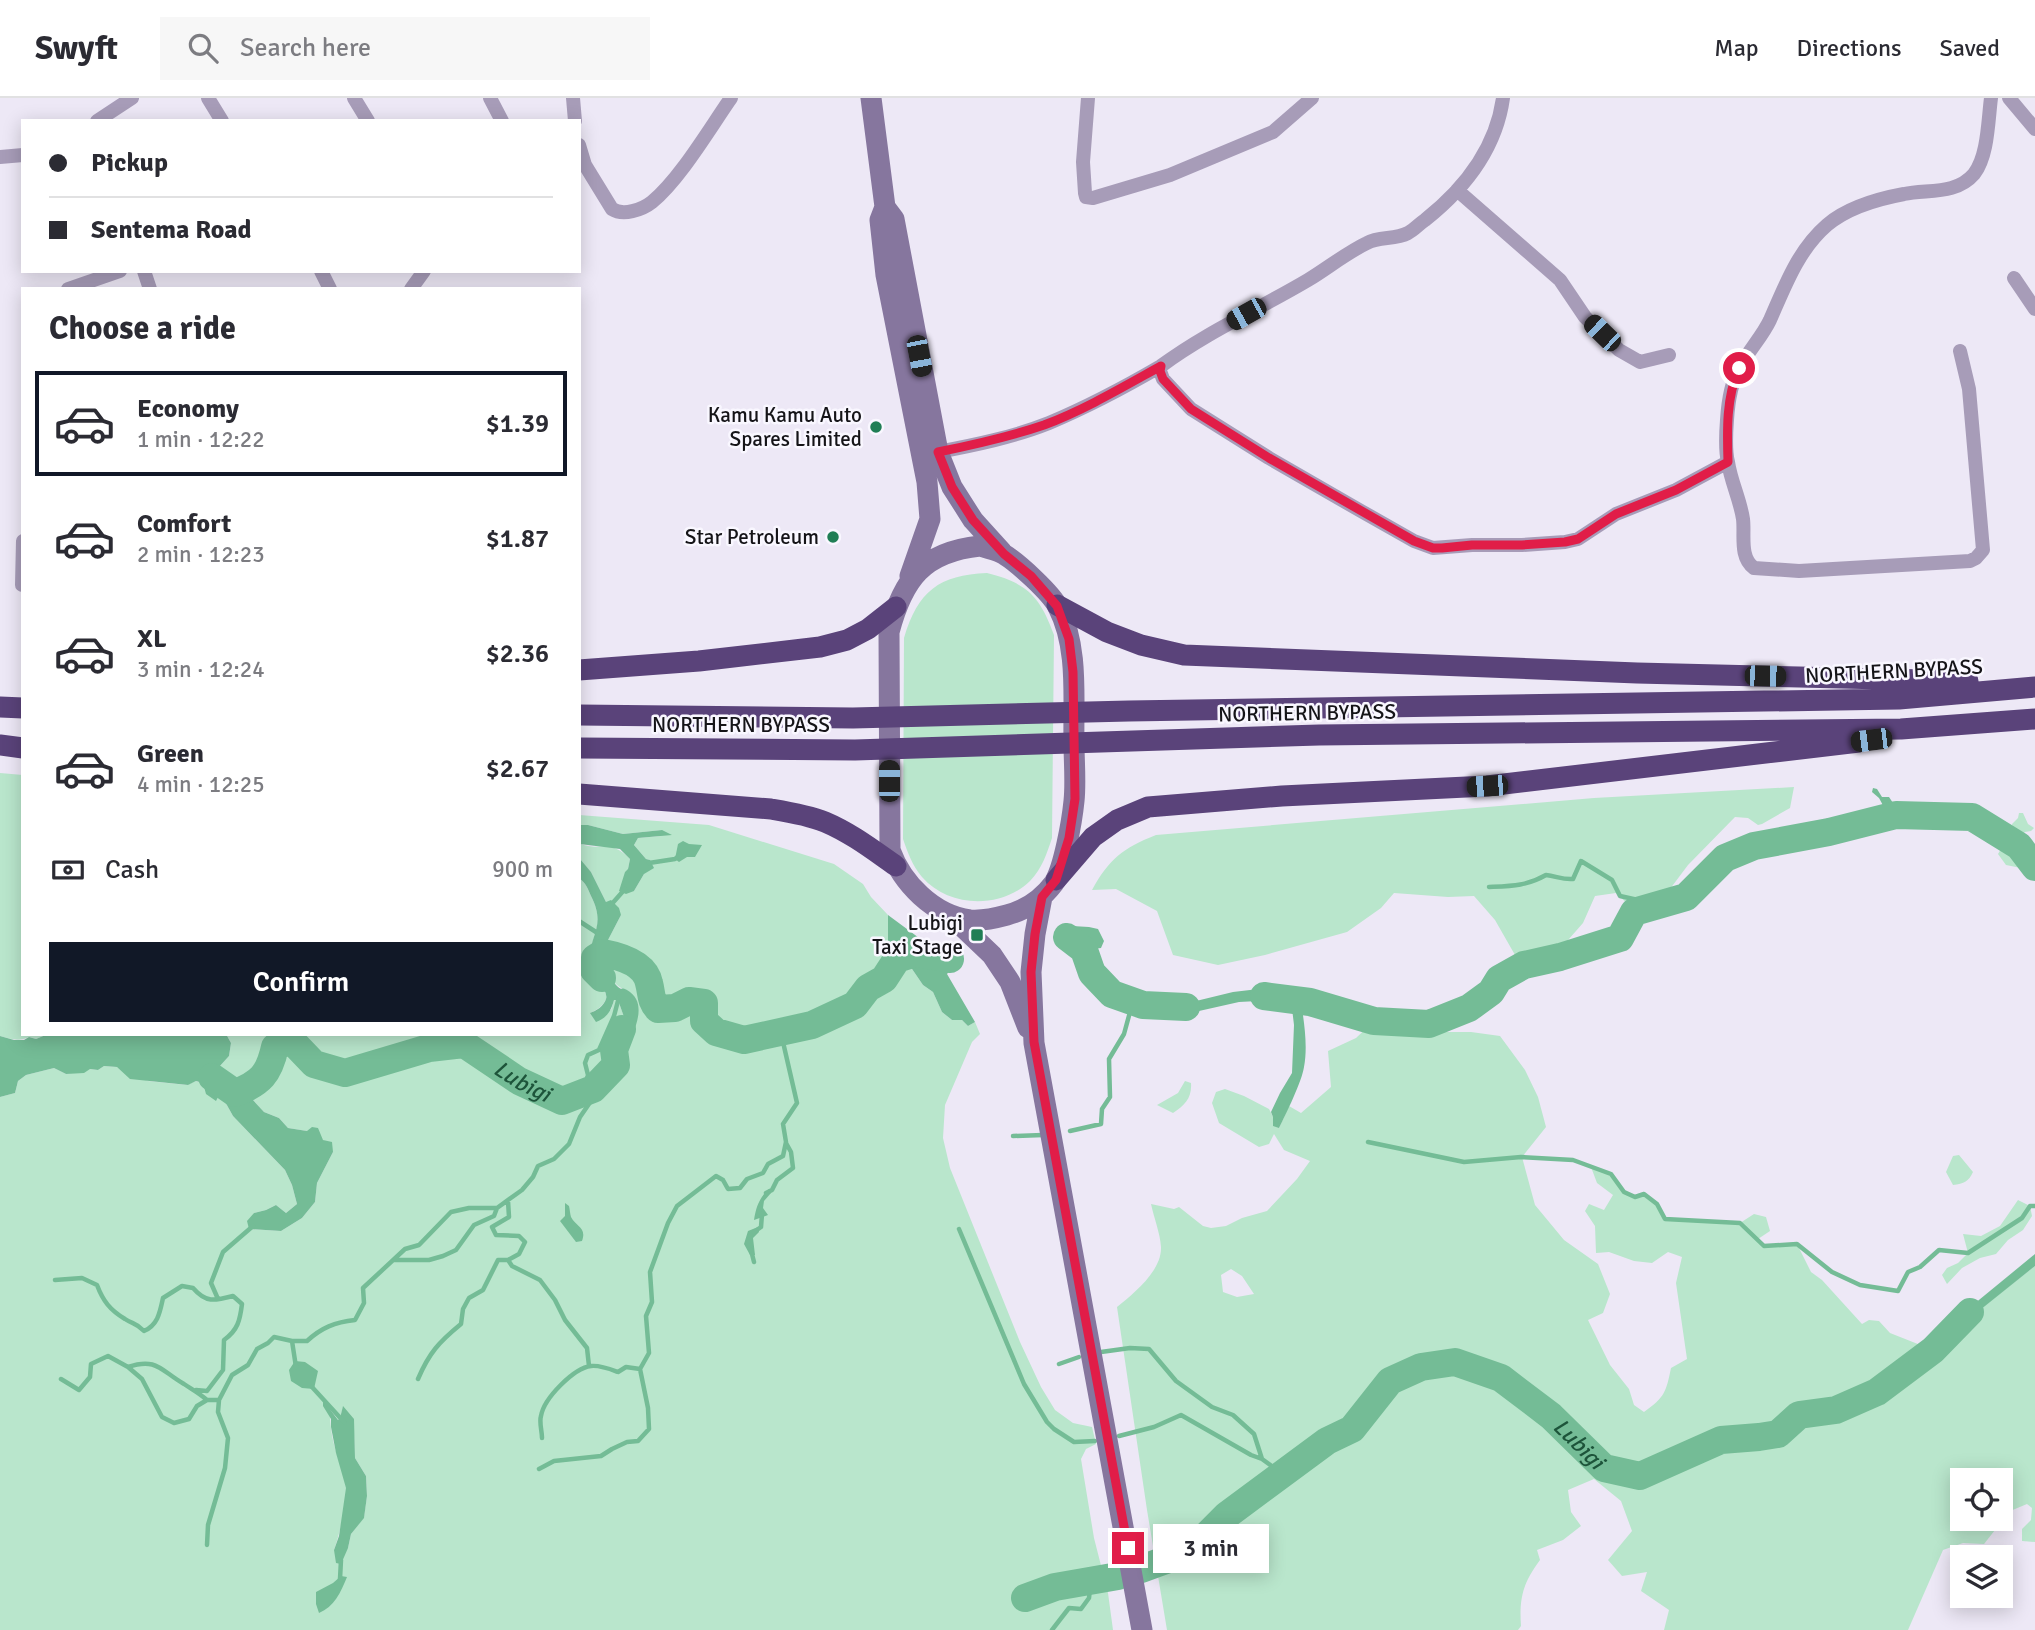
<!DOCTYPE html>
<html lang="en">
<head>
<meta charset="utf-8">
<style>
	:root { --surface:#fff; --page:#f7f7f7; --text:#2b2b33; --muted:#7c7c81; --line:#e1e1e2; --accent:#111827 }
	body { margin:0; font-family:Signika,sans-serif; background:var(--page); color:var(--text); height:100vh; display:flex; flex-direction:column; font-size:26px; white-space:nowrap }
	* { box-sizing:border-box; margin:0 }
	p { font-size:23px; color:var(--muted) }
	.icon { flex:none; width:38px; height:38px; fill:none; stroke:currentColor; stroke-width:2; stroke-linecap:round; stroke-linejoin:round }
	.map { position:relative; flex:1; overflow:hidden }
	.panel { position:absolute; left:21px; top:189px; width:560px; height:749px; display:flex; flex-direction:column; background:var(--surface); border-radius:0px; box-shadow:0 4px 18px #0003 }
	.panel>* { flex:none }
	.hud { position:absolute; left:21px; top:21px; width:560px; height:154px; border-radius:0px; box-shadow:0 4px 18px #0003; display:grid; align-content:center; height:154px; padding:0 28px; background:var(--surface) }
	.fabs { position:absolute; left:1950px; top:1370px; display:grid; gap:14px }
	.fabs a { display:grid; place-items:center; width:63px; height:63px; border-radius:0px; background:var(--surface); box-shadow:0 4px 18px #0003; font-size:35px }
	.end { position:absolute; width:32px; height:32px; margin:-16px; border:9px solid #e11d48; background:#fff; box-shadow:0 0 0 4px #fff }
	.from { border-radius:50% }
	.bubble { position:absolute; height:49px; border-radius:0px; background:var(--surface); box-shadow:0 4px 18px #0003; font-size:23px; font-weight:600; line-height:49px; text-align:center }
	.car { position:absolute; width:21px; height:42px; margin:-21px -10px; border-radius:9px; box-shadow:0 0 5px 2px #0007; background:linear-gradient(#222 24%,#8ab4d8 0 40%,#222 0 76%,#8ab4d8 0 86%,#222 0) }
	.hud b { display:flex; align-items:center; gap:24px; height:66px; font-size:26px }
	.hud b+b { border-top:2px solid var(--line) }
	.hud i { width:18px; height:18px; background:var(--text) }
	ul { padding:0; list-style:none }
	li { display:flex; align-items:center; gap:21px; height:105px; margin:0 14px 10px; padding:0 14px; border:4px solid transparent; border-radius:0px }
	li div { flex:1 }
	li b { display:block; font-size:26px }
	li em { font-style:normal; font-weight:600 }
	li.active { border-color:var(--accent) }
	li>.icon { width:63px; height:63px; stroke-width:1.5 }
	h2 { padding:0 28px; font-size:32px; line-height:84px }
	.pay { display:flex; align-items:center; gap:18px; height:77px; padding:0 28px; font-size:26px }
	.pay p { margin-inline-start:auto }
	.cta { display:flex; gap:14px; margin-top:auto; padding:14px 28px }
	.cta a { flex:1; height:80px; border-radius:0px; background:var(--accent); color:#fff; font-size:28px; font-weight:600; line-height:80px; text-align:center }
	header { display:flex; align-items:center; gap:42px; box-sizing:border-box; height:98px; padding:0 35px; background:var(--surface); border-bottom:2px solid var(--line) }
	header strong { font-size:33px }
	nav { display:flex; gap:38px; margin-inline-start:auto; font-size:24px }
	.search { width:490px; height:63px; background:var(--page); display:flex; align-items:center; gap:18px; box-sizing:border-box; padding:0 24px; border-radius:0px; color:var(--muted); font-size:26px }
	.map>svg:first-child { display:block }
	.green { fill:#b9e6cc; fill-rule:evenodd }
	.water { fill:#74bc96 }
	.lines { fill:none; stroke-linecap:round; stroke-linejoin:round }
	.stream { stroke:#74bc96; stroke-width:4.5 }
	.river { stroke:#74bc96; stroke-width:28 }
	.minor { stroke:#a79cb8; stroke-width:14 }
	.secondary { stroke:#86769e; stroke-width:21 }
	.motorway { stroke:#5a437a; stroke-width:21 }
	.route { stroke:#e11d48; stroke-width:9 }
	.poi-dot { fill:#207e55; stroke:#f9f7ff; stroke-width:2.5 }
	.labels { text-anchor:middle; stroke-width:5; stroke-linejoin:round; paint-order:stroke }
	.poi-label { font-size:21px; fill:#151418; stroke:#f9f7ff; text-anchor:end }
	.street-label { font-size:21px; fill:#151418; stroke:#f9f7ff }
	.water-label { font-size:23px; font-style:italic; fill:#1d543a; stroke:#f9f7ff }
</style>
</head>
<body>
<header>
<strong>Swyft</strong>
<div class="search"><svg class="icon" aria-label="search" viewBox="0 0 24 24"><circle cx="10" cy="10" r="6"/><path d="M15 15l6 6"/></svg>Search here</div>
<nav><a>Map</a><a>Directions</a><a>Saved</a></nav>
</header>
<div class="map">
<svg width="2035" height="1532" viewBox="0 0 2035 1532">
	<rect width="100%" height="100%" fill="#ede8f6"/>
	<path class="green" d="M987 475C1027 485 1040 498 1054 537L1052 740C1047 755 1042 771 1030 783 1001 811 949 810 922 779 912 767 908 755 903 741L904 540C918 493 939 477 987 475Z
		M0 675 23 677V936H48L36 941 29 939C19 944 10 941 0 938Z
		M1794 689 1790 710 1762 726 1758 727 1748 720 1735 719 1688 767 1667 795 1633 811 1616 795 1595 798 1583 825 1547 866 1515 857 1495 822 1474 798 1448 799 1394 795 1381 810 1347 834 1265 857 1218 867 1173 857 1157 813 1116 791 1092 792C1109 761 1123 750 1156 737L1594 700Z
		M2019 715H2023L2028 726 2034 730 2031 733 2025 734 2020 738 2013 732 2012 726 2018 720Z
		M579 717 709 727 834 766 863 786 871 799 888 817V864L892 872 895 866 910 868 923 887 933 894 942 914 952 922H962L968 928 975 924 980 936 972 944 945 1007 943 1040 950 1070 1020 1244 1041 1289 1055 1312 1073 1325 1092 1329 1096 1346 1086 1351 1081 1361 1094 1440 1108 1495 1113 1532H0V999L15 995 18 983 26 977 54 970 66 976 90 971 98 972 104 968 117 969 148 983 187 987 196 983C207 986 212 997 223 1000L233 1018 285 1072 292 1087 297 1106 286 1115 276 1107 266 1112 254 1115 249 1131 281 1133 302 1120 315 1104 317 1085 333 1054 323 1042 307 1033 288 1030 279 1020 264 1014 240 988 219 981V969L229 958 231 945 226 936H273L268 952 272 961C292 939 296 959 311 974L322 968C306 959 299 939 279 936H579V780C586 785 588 791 591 798 608 831 587 837 591 866 593 877 609 893 606 901 604 907 596 913 590 915L611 912 614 902H618L624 919 612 947 616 965 620 953 626 946 628 893C614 889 608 877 602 864L606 859 608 842 621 817 606 804 591 774 579 761V745C600 755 609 739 630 761L628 771 634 793 644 776 650 762 646 761 634 747 638 740 661 738 662 732 623 736 588 727H579ZM617 858 636 862 650 869 645 870 641 882ZM329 1308 338 1322 340 1320 343 1309 354 1336 355 1360 366 1378 367 1398 364 1419 351 1436 348 1450 334 1452C339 1438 348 1403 346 1388 342 1368 333 1350 331 1330 330 1322 330 1316 329 1308Z
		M2035 746V777L2026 771 2006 767 1998 756 2001 751 2025 749Z
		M1374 923 1429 926 1440 934H1471L1500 938 1525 972 1538 999 1546 1029 1522 1059 1535 1107 1564 1142 1598 1166 1610 1196 1603 1215 1588 1222 1610 1267 1629 1291 1634 1307 1644 1314C1665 1299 1666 1294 1671 1270L1687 1261 1676 1185 1682 1159 1668 1154 1652 1165 1634 1163 1609 1154 1596 1155 1595 1128 1585 1113 1589 1106 1604 1112 1613 1097 1597 1085 1591 1069C1598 1071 1608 1073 1613 1078 1625 1090 1623 1101 1644 1096L1657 1106 1665 1121 1740 1125 1754 1116 1766 1119 1770 1133 1758 1141 1764 1148 1797 1146 1811 1174 1822 1182 1862 1226 1869 1222 1879 1223 1890 1235 1933 1252 1971 1218 2035 1168V1444L2022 1443V1431L2031 1422 2032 1410 2027 1406 2003 1416 1995 1432 1984 1446 1963 1445 1943 1452 1908 1532H1664L1669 1512 1641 1493 1647 1474 1622 1478 1608 1462 1632 1433 1621 1403 1594 1381 1568 1392 1571 1414 1581 1428 1563 1442 1537 1452 1540 1462C1523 1485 1519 1500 1521 1528L1518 1532H1167L1147 1412 1117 1209C1133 1196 1162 1173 1161 1149 1160 1135 1154 1120 1151 1106L1174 1111 1179 1109 1203 1128 1211 1130 1226 1128 1242 1120 1267 1113 1297 1081 1310 1063 1284 1052 1274 1036 1269 1046 1259 1049 1219 1025 1212 1005 1216 994 1225 991 1244 998 1269 1011 1279 1030 1289 1008 1301 1015 1331 989 1328 953 1356 940ZM1231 1171 1242 1178 1254 1196 1237 1199 1223 1194 1221 1177ZM1962 1382H2000V1421H1962Z
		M1185 983 1191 985C1192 1000 1185 1007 1173 1015L1157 1007 1178 995Z
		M1959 1057 1973 1074C1969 1083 1964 1086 1953 1087L1946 1074 1953 1058Z
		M2018 1102 2030 1108 2032 1118 2023 1132 2008 1142 1996 1156 1980 1160 1962 1170 1947 1186 1942 1177 1947 1170 1958 1165 1968 1155 1963 1136 1981 1138 2000 1128Z"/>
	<path class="water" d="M1873 690 1877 691 1882 699H1889L1895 708 1921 711 1927 718 1907 727 1882 720 1885 711 1879 700 1872 694Z
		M1856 715 1876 722 1868 728 1848 729 1826 744 1813 746 1793 741 1807 730 1848 729 1852 720Z
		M579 727H588L623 736 662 732 672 737 638 740 634 747 646 761 650 762 654 770 644 776 634 793 626 796 619 793 625 774 628 771 630 761 620 751 580 746Z
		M683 743 689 746 702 747 695 759H687L679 764 675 761 678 746Z
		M1731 753H1740L1735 762 1715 770C1718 760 1721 756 1731 753Z
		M580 761 591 774 606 804 611 802 619 810 621 817 608 842 606 859 602 864C606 872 610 881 617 888 624 894 619 888 627 892 641 900 640 914 636 927 632 941 620 952 616 967L612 947 624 919 618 902H614C611 913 607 920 596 924L590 915C596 913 604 908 606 901 609 893 593 877 591 867 586 838 608 831 591 798 588 791 586 785 579 780Z
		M1709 776 1705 791 1698 802 1683 805 1670 804 1677 795Z
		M888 817 934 851 947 855 951 871 947 876 975 924 968 928 962 922H952L942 914 933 894 923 887 910 868 896 866 891 873 888 864Z
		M1072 828 1089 829 1098 831 1104 843 1101 850 1077 853 1068 846 1064 833Z
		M625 855 651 869 645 870 641 883C634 873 625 867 617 857Z
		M1267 890 1289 895 1301 903C1304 925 1308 947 1304 969 1302 983 1286 1016 1279 1030L1273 1028V1019L1271 1014 1280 995 1292 975 1294 927 1291 902 1269 904 1258 903 1239 904 1199 913 1156 914 1146 916V912L1151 907 1172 903H1196L1233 894Z
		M48 936H226L231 945 229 958 219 969V981L240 988 264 1014 279 1020 288 1030 307 1033 312 1029 318 1030 323 1042 332 1044 333 1054 317 1085 315 1104 302 1120 281 1133 249 1131 247 1123 254 1115 266 1112 276 1107 286 1115 297 1106 292 1087 285 1072 233 1018 223 1000 218 999 216 1003 206 996 203 985 196 983 188 987 130 981 117 969 104 968 98 972 90 971 84 975 66 976 54 970 26 977 18 983 15 995 0 999V938L14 942H24L29 939 36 941Z
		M273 936C299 936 303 957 323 968L311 974C297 960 290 938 273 961L264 947Z
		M769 1091 771 1095 764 1103 763 1110 768 1117 754 1122C756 1109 759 1100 769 1091Z
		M565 1105 569 1108C570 1112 570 1116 571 1119 576 1129 587 1129 582 1143L576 1144 560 1123 565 1118Z
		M758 1129 759 1134 753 1140 755 1157H750L744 1146 748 1133Z
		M2035 1156V1168L1945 1240 1957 1220Z
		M295 1263 305 1264 318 1273 314 1291 302 1290 291 1283 289 1272Z
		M323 1302 338 1322 340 1320 343 1308 354 1321 355 1360 366 1378 367 1398 364 1420 351 1436 348 1450 341 1466 336 1465 334 1452 339 1438 346 1390 336 1355 331 1329V1321L323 1308Z
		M341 1478 347 1479C341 1494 334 1509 319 1515L316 1506V1494L333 1485Z"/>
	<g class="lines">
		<path class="stream" d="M2027 759 2035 754
			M649 765 675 761 680 757
			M1489 789C1511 788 1527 788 1546 777 1556 778 1563 782 1573 781L1581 763 1612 782 1620 798 1638 802 1649 810
			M610 808 625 791
			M579 823 599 836
			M583 995 588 977 585 965 588 957 599 952 614 918 619 899
			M1070 1033 1101 1026 1102 1011 1110 999 1109 961 1124 936 1130 914 1138 905
			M1013 1038 1043 1037
			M1368 1044 1464 1064 1521 1059 1573 1062 1611 1076 1624 1094 1635 1099 1644 1096 1657 1106 1665 1121 1740 1125 1764 1148 1797 1146 1832 1174 1860 1187 1898 1193 1908 1174 1920 1169 1939 1152 1968 1155 2022 1120 2030 1108H2035
			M766 1095 772 1092 777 1082 793 1070 791 1054 786 1045
			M508 1103 509 1119 492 1129 496 1137 519 1138 525 1144 519 1156 508 1162 512 1168 540 1182 555 1202 565 1222 587 1250 589 1268
			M959 1131 1024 1286 1047 1324 1054 1331 1074 1344 1095 1343
			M754 1134 761 1129 762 1116
			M751 1152 754 1164
			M395 1162H429L443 1158 456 1152 474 1127 494 1118 497 1110
			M55 1182 82 1180 97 1187C103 1203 110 1212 125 1221 134 1227 135 1224 144 1233 158 1227 160 1214 163 1200L182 1188 193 1190C206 1205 214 1203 233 1198L242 1206C240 1222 238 1232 224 1242L223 1272 207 1293 196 1292
			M218 1201 211 1185 223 1154 253 1128
			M292 1243 296 1269
			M1101 1254 1130 1250 1149 1251 1176 1283 1212 1309 1233 1317 1254 1336 1262 1361 1273 1369 1287 1373
			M1059 1266 1079 1259
			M128 1269 142 1281 162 1319 174 1325 189 1321 197 1308 207 1302
			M61 1281 79 1292 90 1279 91 1266 108 1258 128 1269C157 1259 161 1273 184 1286 193 1292 199 1295 207 1302H219
			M418 1281C429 1255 439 1244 461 1226L463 1211 469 1200 483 1192 498 1162H508
			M312 1289 344 1324
			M1119 1338 1154 1329 1181 1317 1251 1357 1262 1361
			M542 1340C542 1333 539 1324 541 1318 544 1300 574 1270 591 1268 600 1267 610 1271 618 1274L626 1269 640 1271
			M539 1371 554 1363 601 1358 612 1351 627 1344 638 1343 649 1331 648 1310 640 1271 649 1255 646 1218 652 1204 650 1174 668 1125 677 1108 716 1078 723 1082 728 1091 740 1090 747 1081 763 1075 768 1066 783 1058 786 1044 783 1026 797 1005 783 944 784 933
			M207 1447 208 1427 225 1370 228 1340 218 1314 219 1302 232 1277 248 1267 257 1251 268 1245 274 1239 292 1243H307C321 1230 335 1224 355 1222L364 1205 363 1190 405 1151 419 1147 451 1114 469 1110H497L522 1092 533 1079 538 1068 554 1061 569 1046 580 1019 591 1003 593 991
			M340 1481 341 1462
			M1052 1532 1069 1510 1081 1511 1089 1500 1091 1482"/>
		<g class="river">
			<path d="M1067 839 1084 852 1092 875 1112 896 1143 907 1186 909"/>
			<path d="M602 880 594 872 595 860 603 855C619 858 645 865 649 885 652 896 650 902 658 911L675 910 689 903 704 905V923L716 934 744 942 812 927 855 907 868 890 884 881 897 861 916 855 950 861"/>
			<path d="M1264 898 1310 904 1374 923 1429 926 1469 910 1491 894 1499 881 1524 867 1560 859 1620 840 1634 814 1686 799 1725 760 1754 748 1829 734 1896 717 1972 719 2019 748 2035 769"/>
			<path id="s1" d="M212 979 235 995C261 985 269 976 275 949L291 942 314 966 345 975 429 950 464 946 519 983 562 1003 593 991 616 967 614 952 622 931"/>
			<path id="s2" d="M1141 1471 1182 1456 1204 1440 1227 1417 1327 1343 1352 1331 1390 1283 1421 1269 1455 1264 1501 1280 1551 1318 1604 1370 1640 1378 1721 1342 1759 1339 1778 1336 1799 1317 1836 1312 1877 1294 1933 1252 1970 1214"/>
			<path d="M1025 1500 1055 1489 1118 1478"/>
		</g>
		<path class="minor" d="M208 0 222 23
			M354 0 368 23
			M490 0 502 23
			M573 0 575 23
			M1088 0 1083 64 1085 95 1086 99 1093 100 1170 77 1273 34 1312 0
			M1503 0C1496 51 1464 91 1425 122 1419 126 1414 132 1408 135 1395 142 1379 138 1367 145 1346 155 1328 170 1308 182 1259 211 1207 234 1161 268L1160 273 1163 281 1191 311 1269 360 1361 413 1414 443 1433 450 1472 447H1522L1565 444 1578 441 1616 416 1676 392 1728 364
			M2009 0 2035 31
			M97 23 132 0
			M579 47 585 67 612 111C623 118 642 112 652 104 680 81 710 30 731 0
			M0 59 23 57
			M1457 92 1560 182 1585 219 1619 252 1640 264 1669 257
			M144 173 150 191
			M321 173 330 191
			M2014 180 2035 211
			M68 191 120 173
			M411 191 424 173
			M1960 253 1969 291 1983 452 1976 460 1970 463 1799 473 1754 470C1739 459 1745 437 1743 421 1740 401 1731 384 1728 364 1725 352 1726 335 1727 322 1728 306 1731 285 1739 271 1748 253 1762 239 1770 222 1785 188 1798 152 1827 127 1848 109 1877 101 1904 96 1928 91 1956 97 1974 76 1988 58 1988 23 1991 0
			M938 354C975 347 1014 339 1049 325 1087 309 1125 289 1161 268
			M22 487 23 443"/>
		<path class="secondary" d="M871 0 885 109 880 122 886 177 927 384 930 421 910 478
			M885 109 894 121 938 354 952 389 973 422 1002 454
			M980 448C988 451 998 452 1005 457 1018 465 1051 495 1058 509 1079 549 1073 601 1074 645 1074 664 1076 684 1074 703 1072 723 1064 769 1054 785 1042 801 1026 812 1007 817 996 820 982 823 970 822 933 817 902 785 890 752L889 534C903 481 923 454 980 448Z
			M1042 799 1035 836 1031 874 1034 945 1142 1532
			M950 817 992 857 1010 884 1028 930"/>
		<path class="motorway" d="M1057 507 1107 534 1141 547 1184 557 1637 575 1968 583
			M579 572 699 563 820 549 847 542 868 531 896 509
			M0 609 23 610
			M579 617 853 620 1129 613 1899 601 2035 589
			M0 647 23 650
			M579 650 855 652 1319 637 1901 631 2035 621
			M579 696 771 711C789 714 808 717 825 724 851 735 873 752 896 768
			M1056 782 1093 739 1117 722 1148 709 1282 698 1487 688 1859 644"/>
	</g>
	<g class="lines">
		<path class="route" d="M1128 1450 1034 944 1031 874 1035 836 1042 799 1056 782 1069 740 1075 701 1073 574 1069 541 1057 508 1031 478 1004 456 973 422 952 389 938 354C973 347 1009 339 1044 327 1084 312 1123 289 1161 268L1160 273 1163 281 1191 311 1269 360 1414 443 1433 450H1442L1472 447H1522L1565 444 1578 441 1616 416 1676 392 1728 364C1727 332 1726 300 1739 270"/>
	</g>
	<g class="poi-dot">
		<circle cx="876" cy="329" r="7"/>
		<circle cx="833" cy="439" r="7"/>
		<rect x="970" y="830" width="14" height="14" rx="3.5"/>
	</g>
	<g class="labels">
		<g class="poi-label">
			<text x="862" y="324">Kamu Kamu Auto<tspan x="862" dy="24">Spares Limited</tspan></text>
			<text x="819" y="446">Star Petroleum</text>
			<text x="963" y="832">Lubigi<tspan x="963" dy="24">Taxi Stage</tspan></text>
		</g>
		<g class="street-label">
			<text transform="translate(1894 573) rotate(-3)" y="7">NORTHERN BYPASS</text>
			<text transform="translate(1307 615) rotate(-1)" y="7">NORTHERN BYPASS</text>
			<text x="741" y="634">NORTHERN BYPASS</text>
		</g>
		<g class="water-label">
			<text dy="8" stroke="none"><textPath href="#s1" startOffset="368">Lubigi</textPath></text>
			<text dy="8" stroke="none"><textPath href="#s2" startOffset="536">Lubigi</textPath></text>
		</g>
	</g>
</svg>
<div class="fabs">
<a><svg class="icon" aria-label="locate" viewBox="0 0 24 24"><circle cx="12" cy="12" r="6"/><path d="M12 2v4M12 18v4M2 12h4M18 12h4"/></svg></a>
<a><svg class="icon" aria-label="layers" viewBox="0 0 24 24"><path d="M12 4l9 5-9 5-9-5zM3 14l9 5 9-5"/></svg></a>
</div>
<i class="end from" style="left:1739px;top:270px"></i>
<i class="end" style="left:1128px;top:1450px"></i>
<div class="bubble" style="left:1153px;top:1426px;width:116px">3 min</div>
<i class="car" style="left:1246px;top:216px;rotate:241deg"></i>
<i class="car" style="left:1602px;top:235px;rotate:314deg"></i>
<i class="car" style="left:919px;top:258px;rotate:169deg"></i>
<i class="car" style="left:1765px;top:578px;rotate:91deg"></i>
<i class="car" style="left:1871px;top:642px;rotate:263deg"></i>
<i class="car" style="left:889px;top:683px;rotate:0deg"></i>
<i class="car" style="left:1487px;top:688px;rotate:267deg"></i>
<div class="hud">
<b><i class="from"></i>Pickup</b>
<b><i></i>Sentema Road</b>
</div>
<section class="panel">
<h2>Choose a ride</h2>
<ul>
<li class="active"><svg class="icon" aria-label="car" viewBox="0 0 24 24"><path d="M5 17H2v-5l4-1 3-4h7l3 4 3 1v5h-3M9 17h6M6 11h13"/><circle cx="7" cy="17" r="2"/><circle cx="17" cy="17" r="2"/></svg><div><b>Economy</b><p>1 min · 12:22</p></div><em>$1.39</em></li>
<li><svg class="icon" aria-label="car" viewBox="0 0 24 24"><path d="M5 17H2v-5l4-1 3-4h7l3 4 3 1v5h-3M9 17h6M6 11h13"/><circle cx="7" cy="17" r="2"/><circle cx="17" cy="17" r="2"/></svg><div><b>Comfort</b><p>2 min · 12:23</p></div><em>$1.87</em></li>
<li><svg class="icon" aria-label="car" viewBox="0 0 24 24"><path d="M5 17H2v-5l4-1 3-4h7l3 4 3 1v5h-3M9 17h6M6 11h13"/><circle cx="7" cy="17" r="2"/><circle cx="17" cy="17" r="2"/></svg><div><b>XL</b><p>3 min · 12:24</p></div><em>$2.36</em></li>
<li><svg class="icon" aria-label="car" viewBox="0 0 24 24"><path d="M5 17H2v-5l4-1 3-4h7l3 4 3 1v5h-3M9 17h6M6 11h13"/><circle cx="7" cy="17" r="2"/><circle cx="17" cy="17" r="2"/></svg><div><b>Green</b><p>4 min · 12:25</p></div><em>$2.67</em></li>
</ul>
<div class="pay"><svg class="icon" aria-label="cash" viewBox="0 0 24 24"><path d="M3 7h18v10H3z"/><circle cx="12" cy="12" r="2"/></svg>Cash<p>900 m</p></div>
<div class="cta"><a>Confirm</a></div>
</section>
</div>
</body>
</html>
